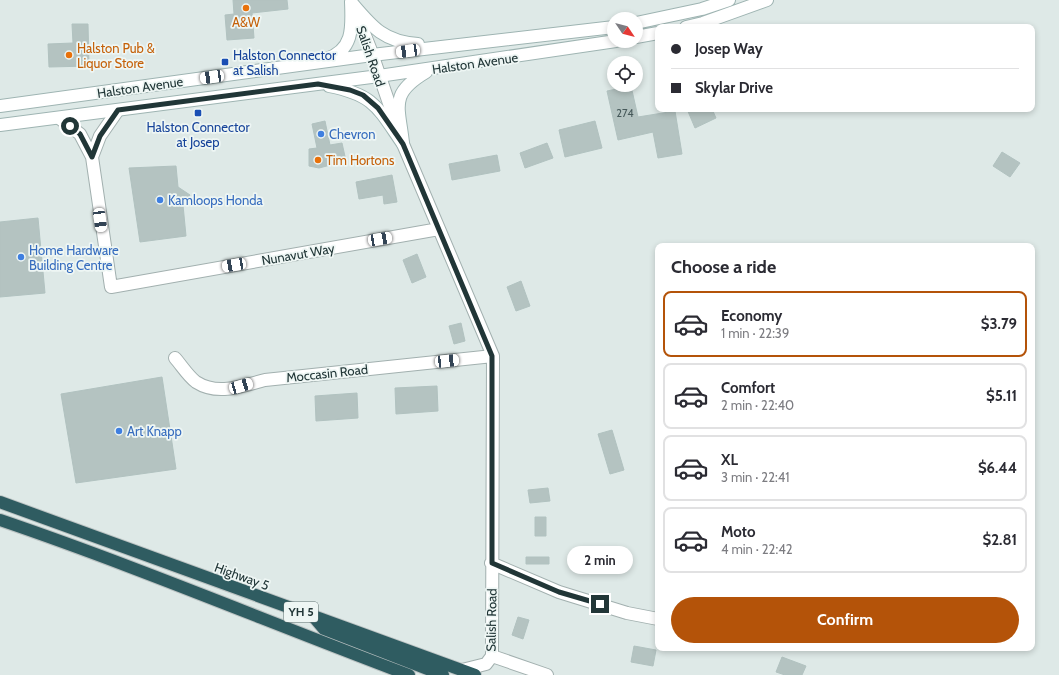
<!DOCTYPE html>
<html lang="en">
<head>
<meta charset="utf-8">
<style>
	:root { --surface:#fff; --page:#f2f2f3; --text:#2b2b33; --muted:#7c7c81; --line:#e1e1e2; --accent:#b45309 }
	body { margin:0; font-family:Cabin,sans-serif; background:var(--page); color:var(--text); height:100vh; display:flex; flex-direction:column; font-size:15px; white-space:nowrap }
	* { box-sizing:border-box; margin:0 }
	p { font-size:13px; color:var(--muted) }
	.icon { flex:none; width:22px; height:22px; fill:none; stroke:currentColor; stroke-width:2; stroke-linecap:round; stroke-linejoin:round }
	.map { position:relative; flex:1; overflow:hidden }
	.sheet { position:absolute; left:655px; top:243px; width:380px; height:408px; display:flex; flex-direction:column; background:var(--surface); border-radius:8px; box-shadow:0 2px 6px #0003 }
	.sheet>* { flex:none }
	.banner { position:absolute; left:655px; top:24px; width:380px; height:88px; border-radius:8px; box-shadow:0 2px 6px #0003; display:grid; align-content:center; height:88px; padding:0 16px; background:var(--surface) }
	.needle { width:26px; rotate:125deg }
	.tools { position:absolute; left:607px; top:12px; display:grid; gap:8px }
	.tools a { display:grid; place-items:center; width:36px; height:36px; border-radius:50%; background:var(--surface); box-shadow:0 2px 6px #0003; font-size:20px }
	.end { position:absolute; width:18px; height:18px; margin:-9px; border:5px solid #213637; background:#fff; box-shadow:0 0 0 2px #fff }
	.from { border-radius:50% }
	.bubble { position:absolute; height:28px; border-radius:14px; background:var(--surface); box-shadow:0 2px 6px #0003; font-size:13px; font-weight:700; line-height:28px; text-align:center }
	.car { position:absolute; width:12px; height:24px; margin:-12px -6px; border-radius:5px; box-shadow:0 0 3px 1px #0007; background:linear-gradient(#fff 24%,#345 0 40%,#fff 0 76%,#345 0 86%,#fff 0) }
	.banner b { display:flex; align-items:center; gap:14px; height:38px; font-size:15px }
	.banner b+b { border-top:1px solid var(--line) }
	.banner i { width:10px; height:10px; background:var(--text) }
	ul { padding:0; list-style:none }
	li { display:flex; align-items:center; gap:12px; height:66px; margin:0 8px 6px; padding:0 8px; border:2px solid var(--line); border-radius:8px }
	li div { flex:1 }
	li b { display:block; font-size:15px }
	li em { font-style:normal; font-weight:700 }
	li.current { border-color:var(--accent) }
	li>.icon { width:36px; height:36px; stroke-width:1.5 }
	h2 { padding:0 16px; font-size:18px; line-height:48px }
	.cta { display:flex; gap:8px; margin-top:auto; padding:8px 16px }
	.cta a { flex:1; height:46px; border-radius:24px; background:var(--accent); color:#fff; font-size:16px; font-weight:700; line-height:46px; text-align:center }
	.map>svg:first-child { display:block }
	.building { fill:#b4c3c1; stroke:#b1c2c0 }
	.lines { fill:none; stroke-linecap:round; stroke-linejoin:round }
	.street-casing { stroke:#a2b0af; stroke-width:14 }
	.secondary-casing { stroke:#9eb4b2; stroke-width:14 }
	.highway-casing { stroke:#bcc3c3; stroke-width:14 }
	.street { stroke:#fff; stroke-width:12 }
	.secondary { stroke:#fff; stroke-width:12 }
	.highway { stroke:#2f5c61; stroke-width:12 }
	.route { stroke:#213637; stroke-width:5 }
	.food-dot { fill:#e8710a; stroke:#eef6f4; stroke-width:1.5 }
	.transit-dot { fill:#1a4fb4; stroke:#eef6f4; stroke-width:1.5 }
	.shop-dot { fill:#3f7fe0; stroke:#eef6f4; stroke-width:1.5 }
	.labels { text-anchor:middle; stroke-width:3.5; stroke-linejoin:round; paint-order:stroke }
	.number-label { font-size:11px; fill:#46595a }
	.shield { fill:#eef6f4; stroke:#5e7070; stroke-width:1 }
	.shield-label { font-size:12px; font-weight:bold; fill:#213637 }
	.food-label { font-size:13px; fill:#c56008; stroke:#eef6f4; text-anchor:start }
	.transit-label { font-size:13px; fill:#164399; stroke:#eef6f4; text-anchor:start }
	.street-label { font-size:13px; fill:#213637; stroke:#eef6f4 }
	.shop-label { font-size:13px; fill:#366cbe; stroke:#eef6f4; text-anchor:start }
</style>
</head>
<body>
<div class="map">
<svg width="1059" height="675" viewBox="0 0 1059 675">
	<rect width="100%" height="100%" fill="#dee9e7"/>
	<path class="building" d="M233 0H287L288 9 252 13 254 38 227 40 225 15 234 14Z
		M72 24H88L89 66 49 67 48 44 73 43Z
		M631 86 638 117 675 111 682 154 658 158 653 132 618 140 607 91Z
		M687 109H712L716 118 695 128Z
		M325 121 330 145 342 143 346 161 319 168 309 166V149L317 148 312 124Z
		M595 121 602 148 565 157 559 130Z
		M547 143 553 158 525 168 520 153Z
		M1002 152 1020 163 1010 177 993 166Z
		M497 155 500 171 452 180 449 164Z
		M176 166 178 187 190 195 183 205 186 236 140 242 129 168Z
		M392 175 397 202 384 204 383 195 359 199 356 182Z
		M38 218 45 293 0 297V222Z
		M417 254 426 277 412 283 403 260Z
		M521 281 530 306 516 311 507 287Z
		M461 323 465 341 454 344 449 326Z
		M162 377 176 469 76 483 61 394Z
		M437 386 438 411 396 414 395 388Z
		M357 393 358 418 316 421 315 396Z
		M612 430 624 470 610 474 598 434Z
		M548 488 550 501 530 503 528 490Z
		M535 517H546V536H535Z
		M526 557H549V564H526Z
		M518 617 529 620 523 639 512 635Z
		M634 646 656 650 653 666 631 662Z
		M782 657 806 666 802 675H785L776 672Z"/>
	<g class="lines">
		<defs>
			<path id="street" d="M353 5 370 48 403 144 493 356 492 656 486 664 462 670
				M59 118 80 134 92 157 111 287 439 229
				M92 157 100 136 118 110
				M175 358C182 366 188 376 196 382 218 396 241 386 265 380L493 356
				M491 563 559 592 627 613 658 619
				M492 656 547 675"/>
			<path id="secondary" d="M351 2C372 27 384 42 418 44
				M636 23 702 9 729 0
				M686 27 703 23 767 0
				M636 37 658 33
				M326 59C354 50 352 27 351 2
				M329 86C375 95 378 108 403 144
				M0 106 372 55 614 27
				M0 125 379 76 616 41
				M403 143C399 106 389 94 426 72"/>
			<path id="highway" d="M0 502 475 675
				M0 520C138 567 273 624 409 675
				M313 616 324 629 443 675"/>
		</defs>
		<use href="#street" class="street-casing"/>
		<use href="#secondary" class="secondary-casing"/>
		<use href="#highway" class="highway-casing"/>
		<use href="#street" class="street"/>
		<use href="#secondary" class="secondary"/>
		<use href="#highway" class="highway"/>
	</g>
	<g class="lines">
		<path class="route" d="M70 126 80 134 92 157 100 136 118 110 318 84 350 90 363 95 378 108 403 144 492 356V563L559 592 600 604"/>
	</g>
	<g class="food-dot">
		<circle cx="246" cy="8" r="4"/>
		<circle cx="69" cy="55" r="4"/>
		<circle cx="318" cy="160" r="4"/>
	</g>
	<g class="transit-dot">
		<rect x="221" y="58" width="8" height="8" rx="2"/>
		<rect x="194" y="109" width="8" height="8" rx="2"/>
	</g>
	<g class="shop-dot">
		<circle cx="321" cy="134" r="4"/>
		<circle cx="160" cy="200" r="4"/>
		<circle cx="21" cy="257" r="4"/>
		<circle cx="119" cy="431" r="4"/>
	</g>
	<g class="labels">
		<g class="number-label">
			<text x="625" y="117">274</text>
		</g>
		<rect class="shield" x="284" y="602" width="34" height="20" rx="3"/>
		<g class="shield-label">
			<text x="301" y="616">YH 5</text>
		</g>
		<g class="food-label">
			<text x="246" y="27" text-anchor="middle">A&amp;W</text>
			<text x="77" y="53">Halston Pub &amp;<tspan x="77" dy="15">Liquor Store</tspan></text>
			<text x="326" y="165">Tim Hortons</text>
		</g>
		<g class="transit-label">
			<text x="233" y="60">Halston Connector<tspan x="233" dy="15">at Salish</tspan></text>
			<text x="198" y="132" text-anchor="middle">Halston Connector<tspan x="198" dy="15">at Josep</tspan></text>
		</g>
		<g class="street-label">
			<text transform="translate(371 56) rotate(71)" y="5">Salish Road</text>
			<text transform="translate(475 63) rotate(-8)" y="5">Halston Avenue</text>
			<text transform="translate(140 87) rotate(-8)" y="5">Halston Avenue</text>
			<text transform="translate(298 254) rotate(-10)" y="5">Nunavut Way</text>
			<text transform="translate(327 373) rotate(-6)" y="5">Moccasin Road</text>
			<text transform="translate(242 576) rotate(20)" y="5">Highway 5</text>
			<text transform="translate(491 620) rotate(-89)" y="5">Salish Road</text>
		</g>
		<g class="shop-label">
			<text x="329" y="139">Chevron</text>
			<text x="168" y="205">Kamloops Honda</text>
			<text x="29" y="255">Home Hardware<tspan x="29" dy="15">Building Centre</tspan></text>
			<text x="127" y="436">Art Knapp</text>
		</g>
	</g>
</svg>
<div class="tools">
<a><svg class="needle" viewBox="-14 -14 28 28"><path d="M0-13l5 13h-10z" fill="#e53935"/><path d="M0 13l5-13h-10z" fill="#7c7c81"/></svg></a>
<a><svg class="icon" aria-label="locate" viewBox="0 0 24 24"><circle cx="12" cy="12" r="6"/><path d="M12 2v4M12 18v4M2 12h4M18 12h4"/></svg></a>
</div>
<i class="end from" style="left:70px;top:126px"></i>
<i class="end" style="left:600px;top:604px"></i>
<div class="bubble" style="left:567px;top:546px;width:66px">2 min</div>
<i class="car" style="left:408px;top:51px;rotate:262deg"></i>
<i class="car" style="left:212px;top:77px;rotate:262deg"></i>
<i class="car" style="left:100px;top:220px;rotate:172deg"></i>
<i class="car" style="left:380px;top:239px;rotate:80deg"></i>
<i class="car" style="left:234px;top:265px;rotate:260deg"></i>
<i class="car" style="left:447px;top:361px;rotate:84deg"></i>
<i class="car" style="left:241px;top:386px;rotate:74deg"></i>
<div class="banner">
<b><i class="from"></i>Josep Way</b>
<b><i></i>Skylar Drive</b>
</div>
<section class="sheet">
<h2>Choose a ride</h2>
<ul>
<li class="current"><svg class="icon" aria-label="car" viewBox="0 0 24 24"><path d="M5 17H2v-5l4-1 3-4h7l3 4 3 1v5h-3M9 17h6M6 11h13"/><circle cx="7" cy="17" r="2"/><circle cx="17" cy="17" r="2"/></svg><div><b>Economy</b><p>1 min · 22:39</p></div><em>$3.79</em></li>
<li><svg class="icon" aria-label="car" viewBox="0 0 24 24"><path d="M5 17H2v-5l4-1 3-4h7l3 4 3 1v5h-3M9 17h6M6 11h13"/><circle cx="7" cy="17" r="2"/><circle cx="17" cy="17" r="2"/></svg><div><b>Comfort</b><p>2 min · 22:40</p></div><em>$5.11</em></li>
<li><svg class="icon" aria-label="car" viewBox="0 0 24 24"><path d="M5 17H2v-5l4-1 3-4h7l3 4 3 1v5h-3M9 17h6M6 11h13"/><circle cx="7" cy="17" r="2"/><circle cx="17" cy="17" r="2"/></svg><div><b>XL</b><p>3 min · 22:41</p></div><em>$6.44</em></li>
<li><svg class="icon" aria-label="car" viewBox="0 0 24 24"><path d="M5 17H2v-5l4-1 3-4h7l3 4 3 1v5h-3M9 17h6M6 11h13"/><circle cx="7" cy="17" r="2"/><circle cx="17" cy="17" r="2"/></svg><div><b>Moto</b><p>4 min · 22:42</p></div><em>$2.81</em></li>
</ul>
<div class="cta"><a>Confirm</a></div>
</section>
</div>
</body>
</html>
